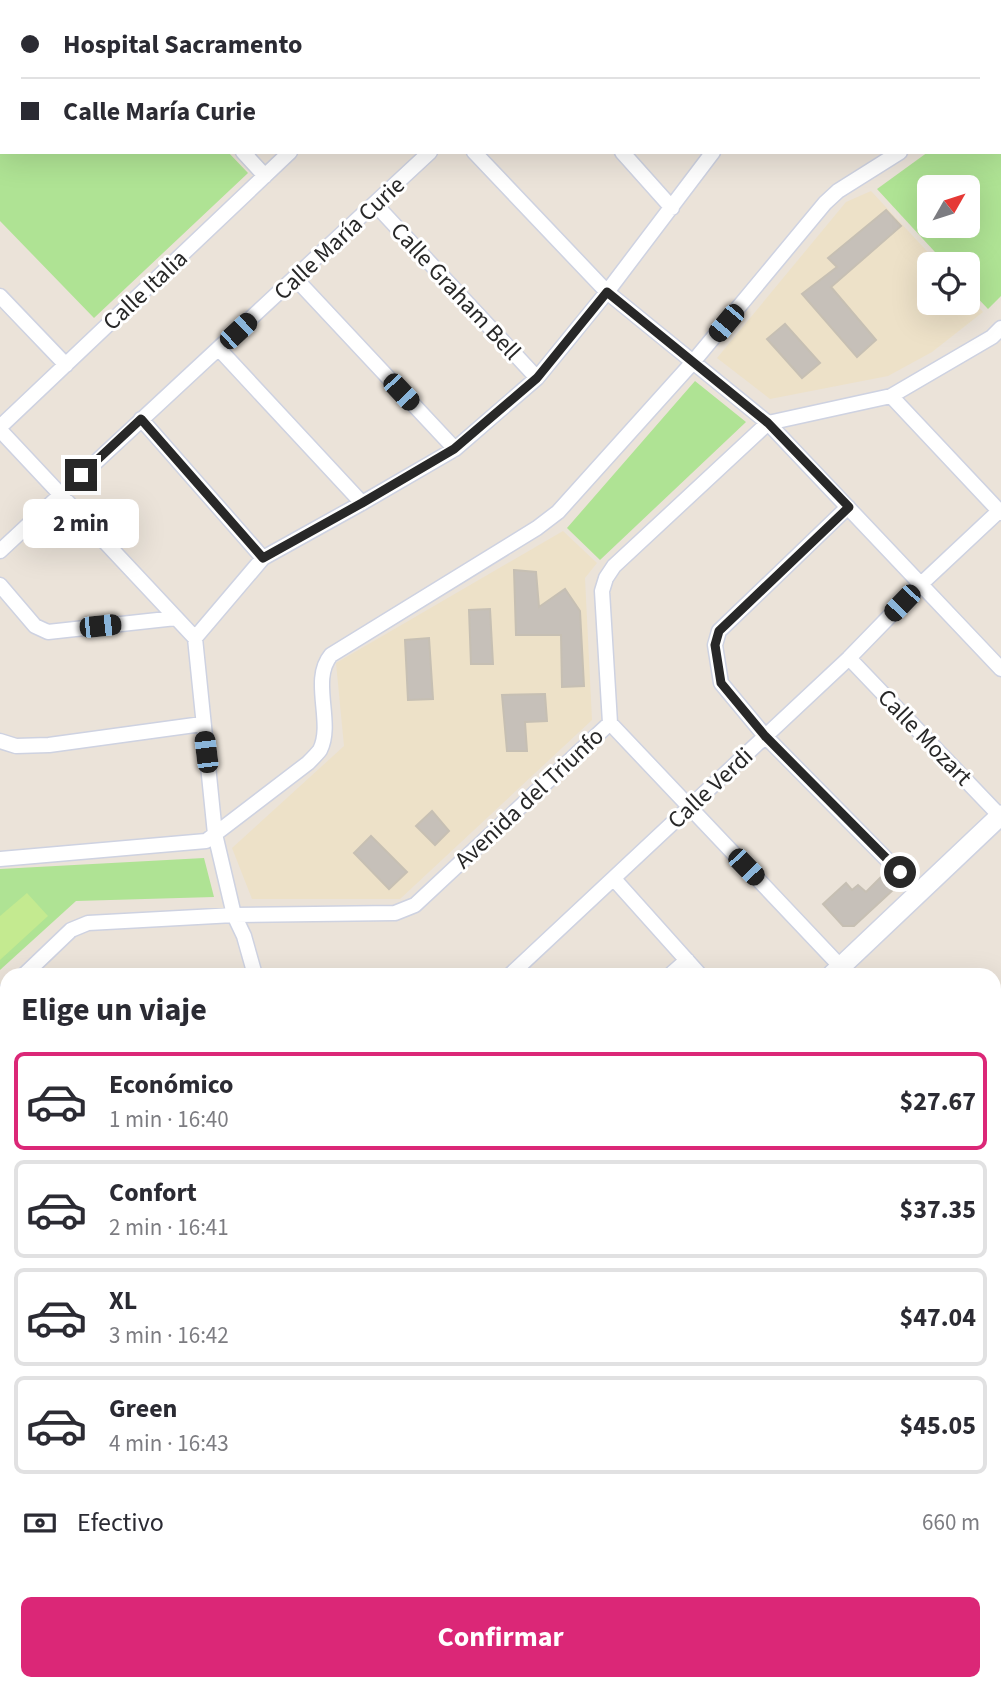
<!DOCTYPE html>
<html lang="es">
<head>
<meta charset="utf-8">
<style>
	:root { --surface:#fff; --page:#f2f2f3; --text:#2b2b33; --muted:#7c7c81; --line:#e1e1e2; --accent:#db2777 }
	body { margin:0; font-family:"Source Sans 3",sans-serif; background:var(--page); color:var(--text); height:100vh; display:flex; flex-direction:column; font-size:26px; white-space:nowrap }
	* { box-sizing:border-box; margin:0 }
	p { font-size:23px; color:var(--muted) }
	.icon { flex:none; width:38px; height:38px; fill:none; stroke:currentColor; stroke-width:2; stroke-linecap:round; stroke-linejoin:round }
	.map { position:relative; flex:1; overflow:hidden }
	.panel { position:absolute; left:0px; top:968px; width:1001px; height:723px; display:flex; flex-direction:column; background:var(--surface); border-radius:21px 21px 0 0; box-shadow:0 7px 28px #0002 }
	.panel>* { flex:none }
	.top-card { position:absolute; left:0px; top:0px; width:1001px; height:154px; box-shadow:0 7px 28px #0002; display:grid; align-content:center; height:154px; padding:0 21px; background:var(--surface) }
	.needle { width:46px; rotate:51deg }
	.controls { position:absolute; left:917px; top:175px; display:grid; gap:14px }
	.controls a { display:grid; place-items:center; width:63px; height:63px; border-radius:10px; background:var(--surface); box-shadow:0 7px 28px #0002; font-size:35px }
	.end { position:absolute; width:32px; height:32px; margin:-16px; border:9px solid #282828; background:#fff; box-shadow:0 0 0 4px #fff }
	.from { border-radius:50% }
	.bubble { position:absolute; height:49px; border-radius:10px; background:var(--surface); box-shadow:0 7px 28px #0002; font-size:23px; font-weight:700; line-height:49px; text-align:center }
	.car { position:absolute; width:21px; height:42px; margin:-21px -10px; border-radius:9px; box-shadow:0 0 5px 2px #0007; background:linear-gradient(#222 24%,#8ab4d8 0 40%,#222 0 76%,#8ab4d8 0 86%,#222 0) }
	.top-card b { display:flex; align-items:center; gap:24px; height:66px; font-size:26px }
	.top-card b+b { border-top:2px solid var(--line) }
	.top-card i { width:18px; height:18px; background:var(--text) }
	ul { padding:0; list-style:none }
	li { display:flex; align-items:center; gap:21px; height:98px; margin:0 14px 10px; padding:0 7px; border:4px solid var(--line); border-radius:10px }
	li div { flex:1 }
	li b { display:block; font-size:26px }
	li em { font-style:normal; font-weight:700 }
	li.current { border-color:var(--accent) }
	li>.icon { width:63px; height:63px; stroke-width:1.5 }
	h2 { padding:0 21px; font-size:32px; line-height:84px }
	.pay { display:flex; align-items:center; gap:18px; height:77px; padding:0 21px; font-size:26px }
	.pay p { margin-inline-start:auto }
	.primary-button { display:flex; gap:14px; margin-top:auto; padding:14px 21px }
	.primary-button a { flex:1; height:80px; border-radius:10px; background:var(--accent); color:#fff; font-size:28px; font-weight:700; line-height:80px; text-align:center }
	.map>svg:first-child { display:block }
	.education { fill:#ede1c8 }
	.green { fill:#afe394; fill-rule:evenodd }
	.pitch { fill:#c4ea90 }
	.building { fill:#c6c0b9; stroke:#c6bfb3; stroke-width:2 }
	.lines { fill:none; stroke-linecap:round; stroke-linejoin:round }
	.lane-casing { stroke:#ced2e1; stroke-width:10 }
	.street-casing { stroke:#ced2e1; stroke-width:17 }
	.secondary-casing { stroke:#ced2e1; stroke-width:22 }
	.primary-casing { stroke:#c3c3c3; stroke-width:24 }
	.lane { stroke:#fff; stroke-width:7 }
	.street { stroke:#fff; stroke-width:14 }
	.secondary { stroke:#fff; stroke-width:19 }
	.primary { stroke:#f1cc57; stroke-width:21 }
	.route { stroke:#282828; stroke-width:9 }
	.labels { text-anchor:middle; stroke-width:6; stroke-linejoin:round; paint-order:stroke }
	.street-label { font-size:24px; fill:#282828; stroke:#fff }
</style>
</head>
<body>
<div class="map">
<svg width="1001" height="1689" viewBox="0 0 1001 1689">
	<rect width="100%" height="100%" fill="#ebe3d9"/>
	<path class="education" d="M871 191 939 264H929V303H968V295L983 312 932 352 888 376 770 399 717 358 846 202Z
		M563 531 597 563 585 578 592 720 400 899H252L232 848 344 746 336 663Z"/>
	<path class="green" d="M0 0 81 2H2V152H228L248 173 94 318 0 221Z
		M1001 85V296L988 309 968 288V264H946L877 189 928 152H999ZM968 187V226H929V187Z
		M695 381 746 422 600 560 567 528Z
		M204 858 214 897 76 901 0 970V869Z"/>
	<path class="pitch" d="M27 893 48 916 0 960V916Z"/>
	<path class="building" d="M886 210 901 226 831 287 876 340 857 357 802 294 837 267 828 258Z
		M785 324 820 363 802 378 767 339Z
		M514 570 536 572 539 607 565 589 580 611 584 686 562 687 561 635H516Z
		M490 609 493 664H471L469 610Z
		M429 638 433 699 408 700 405 640Z
		M545 694 547 721 525 722 527 751H507L502 695Z
		M432 811 449 831 435 845 416 826Z
		M371 836 407 872 389 889 354 853Z
		M886 872 895 882 894 889 854 926H843L823 904 846 883 852 890 858 885 866 892Z"/>
	<g class="lines">
		<defs>
			<path id="lane" d="M994 1472 1001 1496
				M994 1540 1001 1536
				M994 1570 1001 1562
				M374 1684 377 1689
				M448 1689 459 1684"/>
			<path id="street" d="M94 0 95 2
				M333 0 335 2
				M623 0 624 2
				M769 0 771 2
				M170 2 172 0
				M310 2 311 0
				M448 2 450 0
				M590 2 592 0
				M902 2 904 0
				M999 64 1001 63
				M243 152 265 176
				M474 152 607 292 768 423 1001 669
				M622 152 672 208
				M375 204 537 378
				M295 278 455 449
				M0 296 66 365
				M219 349 362 503
				M891 396 1001 513
				M141 419 263 558
				M0 427 290 152
				M0 430 195 638 215 834 234 915 244 936 255 975
				M848 507 719 631 715 645 721 683 765 736 919 892
				M0 551 430 152
				M0 585 35 626 48 632 176 618
				M195 638 263 558 362 503 455 449 537 378 607 292 713 152
				M849 658 1000 816
				M610 723 841 967
				M0 741 16 746 49 745 202 724
				M0 859 206 841 308 763C312 759 317 754 320 750 334 722 310 680 331 655L537 528 558 512 693 362 825 203 838 191 900 152
				M614 879 700 975
				M24 975 71 930 88 923 234 915 395 913 415 905 610 723 602 591 606 578 614 566 768 423 891 396 992 337 1001 328
				M510 975 849 658 920 585 999 511
				M670 975 687 960
				M0 997 7 990
				M0 1152 7 1146
				M0 1206 7 1219
				M0 1239H7
				M0 1397 7 1409
				M994 1681 1001 1677
				M158 1684 161 1689
				M976 1689 988 1684"/>
			<path id="secondary" d="M832 975 1001 815
				M920 1684 923 1689
				M949 1684 952 1689"/>
			<path id="primary" d="M0 1357H7
				M994 1365H1001
				M994 1387H1001
				M0 1388H7"/>
		</defs>
		<use href="#lane" class="lane-casing"/>
		<use href="#street" class="street-casing"/>
		<use href="#secondary" class="secondary-casing"/>
		<use href="#primary" class="primary-casing"/>
		<use href="#lane" class="lane"/>
		<use href="#street" class="street"/>
		<use href="#secondary" class="secondary"/>
		<use href="#primary" class="primary"/>
	</g>
	<g class="lines">
		<path class="route" d="M81 475 141 419 263 558 362 503 454 449 537 378 607 292 768 423 849 507 719 631 715 645 721 683 765 736 900 872"/>
	</g>
	<g class="labels">
		<g class="street-label">
			<text transform="translate(339 238) rotate(-43)" y="8">Calle María Curie</text>
			<text transform="translate(145 290) rotate(-43)" y="8">Calle Italia</text>
			<text transform="translate(456 291) rotate(47)" y="8">Calle Graham Bell</text>
			<text transform="translate(925 737) rotate(46)" y="8">Calle Mozart</text>
			<text transform="translate(710 788) rotate(-43)" y="8">Calle Verdi</text>
			<text transform="translate(529 798) rotate(-43)" y="8">Avenida del Triunfo</text>
		</g>
	</g>
</svg>
<div class="controls">
<a><svg class="needle" viewBox="-14 -14 28 28"><path d="M0-13l5 13h-10z" fill="#e53935"/><path d="M0 13l5-13h-10z" fill="#7c7c81"/></svg></a>
<a><svg class="icon" aria-label="locate" viewBox="0 0 24 24"><circle cx="12" cy="12" r="6"/><path d="M12 2v4M12 18v4M2 12h4M18 12h4"/></svg></a>
</div>
<i class="end from" style="left:900px;top:872px"></i>
<i class="end" style="left:81px;top:475px"></i>
<div class="bubble" style="left:23px;top:499px;width:116px">2 min</div>
<i class="car" style="left:726px;top:323px;rotate:220deg"></i>
<i class="car" style="left:238px;top:331px;rotate:47deg"></i>
<i class="car" style="left:401px;top:392px;rotate:137deg"></i>
<i class="car" style="left:902px;top:603px;rotate:224deg"></i>
<i class="car" style="left:100px;top:626px;rotate:84deg"></i>
<i class="car" style="left:206px;top:752px;rotate:353deg"></i>
<i class="car" style="left:746px;top:867px;rotate:136deg"></i>
<div class="top-card">
<b><i class="from"></i>Hospital Sacramento</b>
<b><i></i>Calle María Curie</b>
</div>
<section class="panel">
<h2>Elige un viaje</h2>
<ul>
<li class="current"><svg class="icon" aria-label="car" viewBox="0 0 24 24"><path d="M5 17H2v-5l4-1 3-4h7l3 4 3 1v5h-3M9 17h6M6 11h13"/><circle cx="7" cy="17" r="2"/><circle cx="17" cy="17" r="2"/></svg><div><b>Económico</b><p>1 min · 16:40</p></div><em>$27.67</em></li>
<li><svg class="icon" aria-label="car" viewBox="0 0 24 24"><path d="M5 17H2v-5l4-1 3-4h7l3 4 3 1v5h-3M9 17h6M6 11h13"/><circle cx="7" cy="17" r="2"/><circle cx="17" cy="17" r="2"/></svg><div><b>Confort</b><p>2 min · 16:41</p></div><em>$37.35</em></li>
<li><svg class="icon" aria-label="car" viewBox="0 0 24 24"><path d="M5 17H2v-5l4-1 3-4h7l3 4 3 1v5h-3M9 17h6M6 11h13"/><circle cx="7" cy="17" r="2"/><circle cx="17" cy="17" r="2"/></svg><div><b>XL</b><p>3 min · 16:42</p></div><em>$47.04</em></li>
<li><svg class="icon" aria-label="car" viewBox="0 0 24 24"><path d="M5 17H2v-5l4-1 3-4h7l3 4 3 1v5h-3M9 17h6M6 11h13"/><circle cx="7" cy="17" r="2"/><circle cx="17" cy="17" r="2"/></svg><div><b>Green</b><p>4 min · 16:43</p></div><em>$45.05</em></li>
</ul>
<div class="pay"><svg class="icon" aria-label="cash" viewBox="0 0 24 24"><path d="M3 7h18v10H3z"/><circle cx="12" cy="12" r="2"/></svg>Efectivo<p>660 m</p></div>
<div class="primary-button"><a>Confirmar</a></div>
</section>
</div>
</body>
</html>
